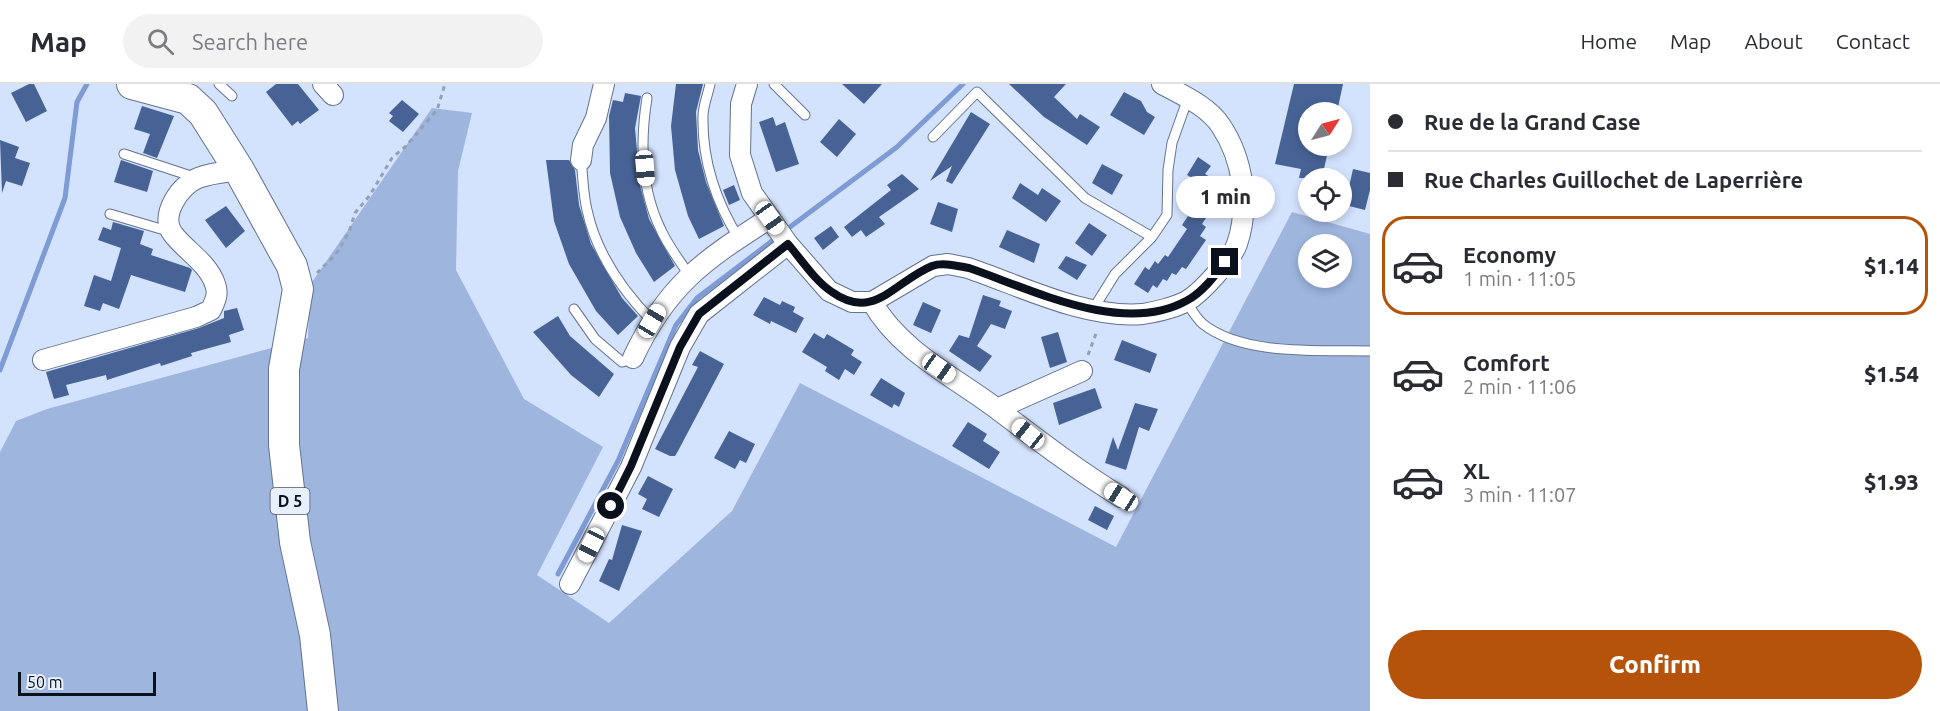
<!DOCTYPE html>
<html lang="en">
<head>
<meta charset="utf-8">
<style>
	:root { --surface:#fff; --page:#f2f2f3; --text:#2b2b33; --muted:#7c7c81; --line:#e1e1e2; --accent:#b45309 }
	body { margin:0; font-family:Ubuntu,sans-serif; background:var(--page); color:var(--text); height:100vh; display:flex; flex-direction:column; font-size:22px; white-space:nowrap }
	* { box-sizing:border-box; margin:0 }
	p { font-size:20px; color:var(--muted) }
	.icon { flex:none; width:33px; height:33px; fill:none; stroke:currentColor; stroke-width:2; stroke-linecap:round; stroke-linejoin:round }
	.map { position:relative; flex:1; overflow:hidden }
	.panel { display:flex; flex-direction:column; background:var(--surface); width:570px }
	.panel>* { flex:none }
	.hud { display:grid; align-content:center; height:132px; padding:0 18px; background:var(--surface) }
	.needle { width:39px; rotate:54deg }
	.tools { position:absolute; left:1298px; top:18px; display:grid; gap:12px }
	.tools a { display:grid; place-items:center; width:54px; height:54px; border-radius:50%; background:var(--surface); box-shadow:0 3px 9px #0003; font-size:30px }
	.scale { position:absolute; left:18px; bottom:15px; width:138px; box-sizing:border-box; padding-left:6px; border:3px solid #0b111c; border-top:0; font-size:16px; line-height:21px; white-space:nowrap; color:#0b111c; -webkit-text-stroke:4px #e8effd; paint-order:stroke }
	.end { position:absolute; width:27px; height:27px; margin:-14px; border:8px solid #0b111c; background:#fff; box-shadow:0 0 0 3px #fff }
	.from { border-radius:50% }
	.bubble { position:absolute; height:42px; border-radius:21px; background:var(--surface); box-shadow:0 3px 9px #0003; font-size:20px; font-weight:800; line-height:42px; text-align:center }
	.car { position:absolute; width:18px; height:36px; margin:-18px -9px; border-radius:8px; box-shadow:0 0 4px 2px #0007; background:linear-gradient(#fff 24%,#345 0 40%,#fff 0 76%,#345 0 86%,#fff 0) }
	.hud b { display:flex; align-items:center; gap:21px; height:57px; font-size:22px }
	.hud b+b { border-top:2px solid var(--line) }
	.hud i { width:15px; height:15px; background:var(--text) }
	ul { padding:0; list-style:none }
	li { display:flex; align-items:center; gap:18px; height:99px; margin:0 12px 9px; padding:0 6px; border:3px solid transparent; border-radius:24px }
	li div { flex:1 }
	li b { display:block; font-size:22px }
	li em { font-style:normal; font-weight:800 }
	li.selected { border-color:var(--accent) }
	li>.icon { width:54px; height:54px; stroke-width:1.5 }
	.button { display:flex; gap:12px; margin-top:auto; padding:12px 18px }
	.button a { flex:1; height:69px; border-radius:36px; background:var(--accent); color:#fff; font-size:24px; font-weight:800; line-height:69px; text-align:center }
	header { display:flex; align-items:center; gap:36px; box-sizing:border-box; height:84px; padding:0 30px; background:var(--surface); border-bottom:2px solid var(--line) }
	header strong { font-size:28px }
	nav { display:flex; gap:33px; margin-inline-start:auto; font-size:21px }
	.search { width:420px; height:54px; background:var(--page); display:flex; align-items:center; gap:15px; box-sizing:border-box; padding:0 21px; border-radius:33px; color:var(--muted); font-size:22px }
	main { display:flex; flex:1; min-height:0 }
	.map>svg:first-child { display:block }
	.green { fill:#9eb5de; fill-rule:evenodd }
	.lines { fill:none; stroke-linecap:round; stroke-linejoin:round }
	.stream { stroke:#7e9bd3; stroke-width:5 }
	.building { fill:#476396 }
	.lane-casing { stroke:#637390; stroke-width:11 }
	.street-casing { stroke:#637390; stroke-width:22 }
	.primary-casing { stroke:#637390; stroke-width:32 }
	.path { stroke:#94a0b6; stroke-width:3; stroke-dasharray:4.5 4.5; stroke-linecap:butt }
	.lane { stroke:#fff; stroke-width:9 }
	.street { stroke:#fff; stroke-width:20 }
	.primary { stroke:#fff; stroke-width:30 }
	.route { stroke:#0b111c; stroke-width:8 }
	.labels { text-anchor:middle; stroke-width:6; stroke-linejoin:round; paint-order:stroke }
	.shield { fill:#e8effd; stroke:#4d5460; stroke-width:1.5 }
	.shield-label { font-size:16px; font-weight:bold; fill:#0b111c }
</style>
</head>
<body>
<header>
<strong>Map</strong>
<div class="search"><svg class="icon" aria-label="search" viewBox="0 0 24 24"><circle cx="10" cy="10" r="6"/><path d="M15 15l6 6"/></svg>Search here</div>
<nav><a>Home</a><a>Map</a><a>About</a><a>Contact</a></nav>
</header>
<main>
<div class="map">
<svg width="1370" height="627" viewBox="0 0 1370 627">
	<rect width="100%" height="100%" fill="#d3e2fd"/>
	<path class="green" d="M432 24 472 29 458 87 456 186 524 315 603 363 537 491 609 539 732 427 800 299 1116 463 1292 128 1370 150V627H0V368L16 337 47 325 308 254 310 201ZM1308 160H1341V194H1308Z"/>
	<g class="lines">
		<path class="stream" d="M790 143 897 63 963 0
			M0 286 65 114 77 18 87 0
			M558 490 618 377 676 241 697 214 772 157"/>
	</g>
	<path class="building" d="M29 0H34L47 27 26 38 11 9Z
		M276 0H298L319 26 300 40 298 37 292 42 266 8Z
		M676 0H703L696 28 698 66 706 98 724 142 699 155 688 132 675 86 671 42Z
		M842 0H882L864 20Z
		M1009 0H1066L1054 13 1077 35 1080 30 1100 43 1087 61 1044 33Z
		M1294 0H1343L1337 28H1308V62H1329L1322 94H1299L1301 85 1275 80Z
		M1124 8 1141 17 1147 28 1155 33 1144 51 1110 31Z
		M625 9 641 12 635 44 640 101 649 135 675 182 654 198 636 169 620 133 610 89 609 32 613 16 623 18Z
		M402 16 419 30 403 48 389 37 393 32 389 29Z
		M142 22 174 32 157 74 143 69 150 50 134 45Z
		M971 28 990 40 952 100 946 97 952 82 930 97Z
		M773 33 776 42 785 38 799 80 776 88 759 38Z
		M839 35 856 50 837 73 820 58Z
		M0 56 19 63 15 74 30 79 22 102 6 97 2 109Z
		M1198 73 1211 82 1205 90 1210 93 1204 102 1210 106 1204 115 1210 118 1203 128 1208 131 1202 140 1206 143 1200 152 1206 156 1186 185 1182 183 1176 191 1172 189 1167 197 1163 195 1157 204 1153 201 1148 209 1134 200 1145 183 1149 186 1155 177 1158 180 1165 171 1168 173 1187 145 1182 141 1188 132 1183 128 1189 118 1185 115 1191 106 1186 103 1192 94 1187 91Z
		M121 76 153 87 147 108 114 98Z
		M546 76H569L575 86 579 121 591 160 622 214 638 232 618 251 596 227 569 180 554 137Z
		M1102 80 1123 91 1112 111 1092 99Z
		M1353 85 1370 89V106L1365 126 1345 121Z
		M902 90 919 105 879 133 885 140 866 153 861 146 852 153 844 143 891 106 887 101Z
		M1020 99 1038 111 1042 104 1061 117 1046 138 1012 114Z
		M734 101 740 116 729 121 723 106Z
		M938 118 958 125 952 148 930 140Z
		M226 122 245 147 226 164 205 136Z
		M113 138 144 147 140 160 153 165 151 171 190 184 192 186 185 208 131 191 119 225 103 219 100 227 84 222 94 191 111 197 121 164 98 156 103 143 111 146Z
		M1089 139 1107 151 1092 172 1075 159Z
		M831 142 839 153 823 166 814 154Z
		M1007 146 1040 160 1034 179 999 163Z
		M1066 172 1087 181 1077 196 1058 184Z
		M983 211 1001 217 999 222 1012 227 1005 245 991 240 977 262 992 272 980 288 949 267 959 251 969 254Z
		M764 213 780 221 782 217 795 223 793 228 804 234 796 249 771 237 770 240 753 231Z
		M923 218 941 226 931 249 913 241Z
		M237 224 244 246 229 251 231 258 191 269 192 272 161 282 160 279 107 296 106 291 66 301 69 311 54 315 46 288 199 244 224 234V227Z
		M558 232 570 252 614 290 599 313 571 291 533 248Z
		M1058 248 1067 278 1050 284 1041 253Z
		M814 249 824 255 827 250 854 266 851 271 862 278 854 291 845 285 839 296 825 287 827 283 802 268Z
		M1122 256 1157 270 1150 289 1114 276Z
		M700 267 724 280 678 367 675 372H670L655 365 698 283 692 281Z
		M881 294 905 309 899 323 894 320 892 324 870 311Z
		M1095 304 1102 324 1059 341 1053 319Z
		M1135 319 1158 325 1149 347 1139 343 1126 386 1105 379 1113 353 1118 366Z
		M968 338 987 350 983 357 1000 368 989 385 952 362Z
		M729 347 755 360 746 379 740 376 735 385 714 374Z
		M648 392 673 405 659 433 642 425 647 415 638 410Z
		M1095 422 1114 432 1107 446 1088 436Z
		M622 441 642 447 619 507 599 497 609 475 612 476Z"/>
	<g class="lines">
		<defs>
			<path id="lane" d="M219 0 232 12
				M710 0C708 10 703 22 703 32 702 76 716 118 739 155
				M774 0 805 31
				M647 14C640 58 641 107 662 148 669 163 680 177 689 191
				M933 53 977 8 1085 114 1152 153
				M124 70 194 93
				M581 76C583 92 583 110 587 126 596 169 623 207 652 237
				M110 130 171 148
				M1186 217C1191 225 1196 234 1203 240 1243 272 1320 266 1370 267
				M574 225 595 255 622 278 633 274
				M1092 227 1115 190 1152 153 1167 131 1168 86 1172 59 1188 14"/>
			<path id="street" d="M323 0 333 11
				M747 0 741 20 740 71 752 109 788 160 829 207 852 218H872L933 182 948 180 968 184C1021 202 1086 235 1143 230 1155 228 1176 223 1187 217 1202 208 1231 176 1237 160 1250 122 1243 75 1221 42 1208 22 1182 11 1162 0
				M581 76 583 61 596 34 604 0
				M872 218C900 267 953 292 997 325 1038 356 1077 386 1121 413
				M633 274C667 201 704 176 770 134
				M43 276 196 233 211 226C215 217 219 210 215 200 208 179 186 167 173 150 159 132 180 101 198 94 211 89 226 88 239 86
				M997 325 1082 287
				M570 500 631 383 680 263 699 230 788 160"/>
			<path id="primary" d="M132 0 188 15 203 29 239 86 292 182 298 205 284 285V361L295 458 315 551 323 627"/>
		</defs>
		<use href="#lane" class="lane-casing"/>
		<use href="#street" class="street-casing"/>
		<use href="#primary" class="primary-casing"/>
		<path class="path" d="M317 189 336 170 349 148 355 129 370 111 392 74 406 62 437 26 445 0
			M1088 271 1097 247"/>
		<use href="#lane" class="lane"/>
		<use href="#street" class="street"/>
		<use href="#primary" class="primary"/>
	</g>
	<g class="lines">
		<path class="route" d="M611 422 631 382 680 263 699 230 788 160C801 175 815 197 832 208 874 238 895 197 932 182 943 178 957 182 969 184 1031 205 1122 252 1186 217 1202 209 1215 192 1225 178"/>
	</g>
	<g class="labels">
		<rect class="shield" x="270.5" y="404" width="39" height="26" rx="4.5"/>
		<g class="shield-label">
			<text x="290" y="423">D 5</text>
		</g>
	</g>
</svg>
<div class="tools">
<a><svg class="needle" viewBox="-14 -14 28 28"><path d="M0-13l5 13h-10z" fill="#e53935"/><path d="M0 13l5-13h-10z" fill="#7c7c81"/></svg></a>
<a><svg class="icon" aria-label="locate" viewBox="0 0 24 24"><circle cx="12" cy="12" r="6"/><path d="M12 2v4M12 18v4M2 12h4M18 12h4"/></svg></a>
<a><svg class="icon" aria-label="layers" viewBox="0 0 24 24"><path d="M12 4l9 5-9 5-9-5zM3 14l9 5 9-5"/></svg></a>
</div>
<div class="scale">50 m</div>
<i class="end from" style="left:611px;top:422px"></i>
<i class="end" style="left:1225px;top:178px"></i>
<div class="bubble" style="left:1176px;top:92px;width:99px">1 min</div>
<i class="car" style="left:645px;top:84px;rotate:175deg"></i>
<i class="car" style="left:770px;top:134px;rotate:145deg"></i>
<i class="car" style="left:652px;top:237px;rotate:31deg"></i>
<i class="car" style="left:939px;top:284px;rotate:125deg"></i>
<i class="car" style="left:1028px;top:350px;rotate:309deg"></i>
<i class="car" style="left:1121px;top:413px;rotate:302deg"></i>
<i class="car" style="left:591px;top:461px;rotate:207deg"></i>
</div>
<section class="panel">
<div class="hud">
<b><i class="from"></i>Rue de la Grand Case</b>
<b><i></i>Rue Charles Guillochet de Laperrière</b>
</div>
<ul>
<li class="selected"><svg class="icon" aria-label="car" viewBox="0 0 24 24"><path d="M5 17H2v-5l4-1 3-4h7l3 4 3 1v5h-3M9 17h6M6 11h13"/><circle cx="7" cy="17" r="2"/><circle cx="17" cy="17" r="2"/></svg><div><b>Economy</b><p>1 min · 11:05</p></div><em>$1.14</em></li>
<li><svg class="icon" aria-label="car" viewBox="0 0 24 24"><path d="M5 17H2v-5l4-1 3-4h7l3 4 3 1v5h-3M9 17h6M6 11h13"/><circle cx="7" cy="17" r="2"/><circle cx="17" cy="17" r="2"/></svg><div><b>Comfort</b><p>2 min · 11:06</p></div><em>$1.54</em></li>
<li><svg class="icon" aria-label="car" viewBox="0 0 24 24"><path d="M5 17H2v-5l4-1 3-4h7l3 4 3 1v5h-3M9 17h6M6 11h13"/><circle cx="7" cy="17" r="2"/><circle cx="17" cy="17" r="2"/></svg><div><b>XL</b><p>3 min · 11:07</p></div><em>$1.93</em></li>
</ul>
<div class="button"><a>Confirm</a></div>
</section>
</main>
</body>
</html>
